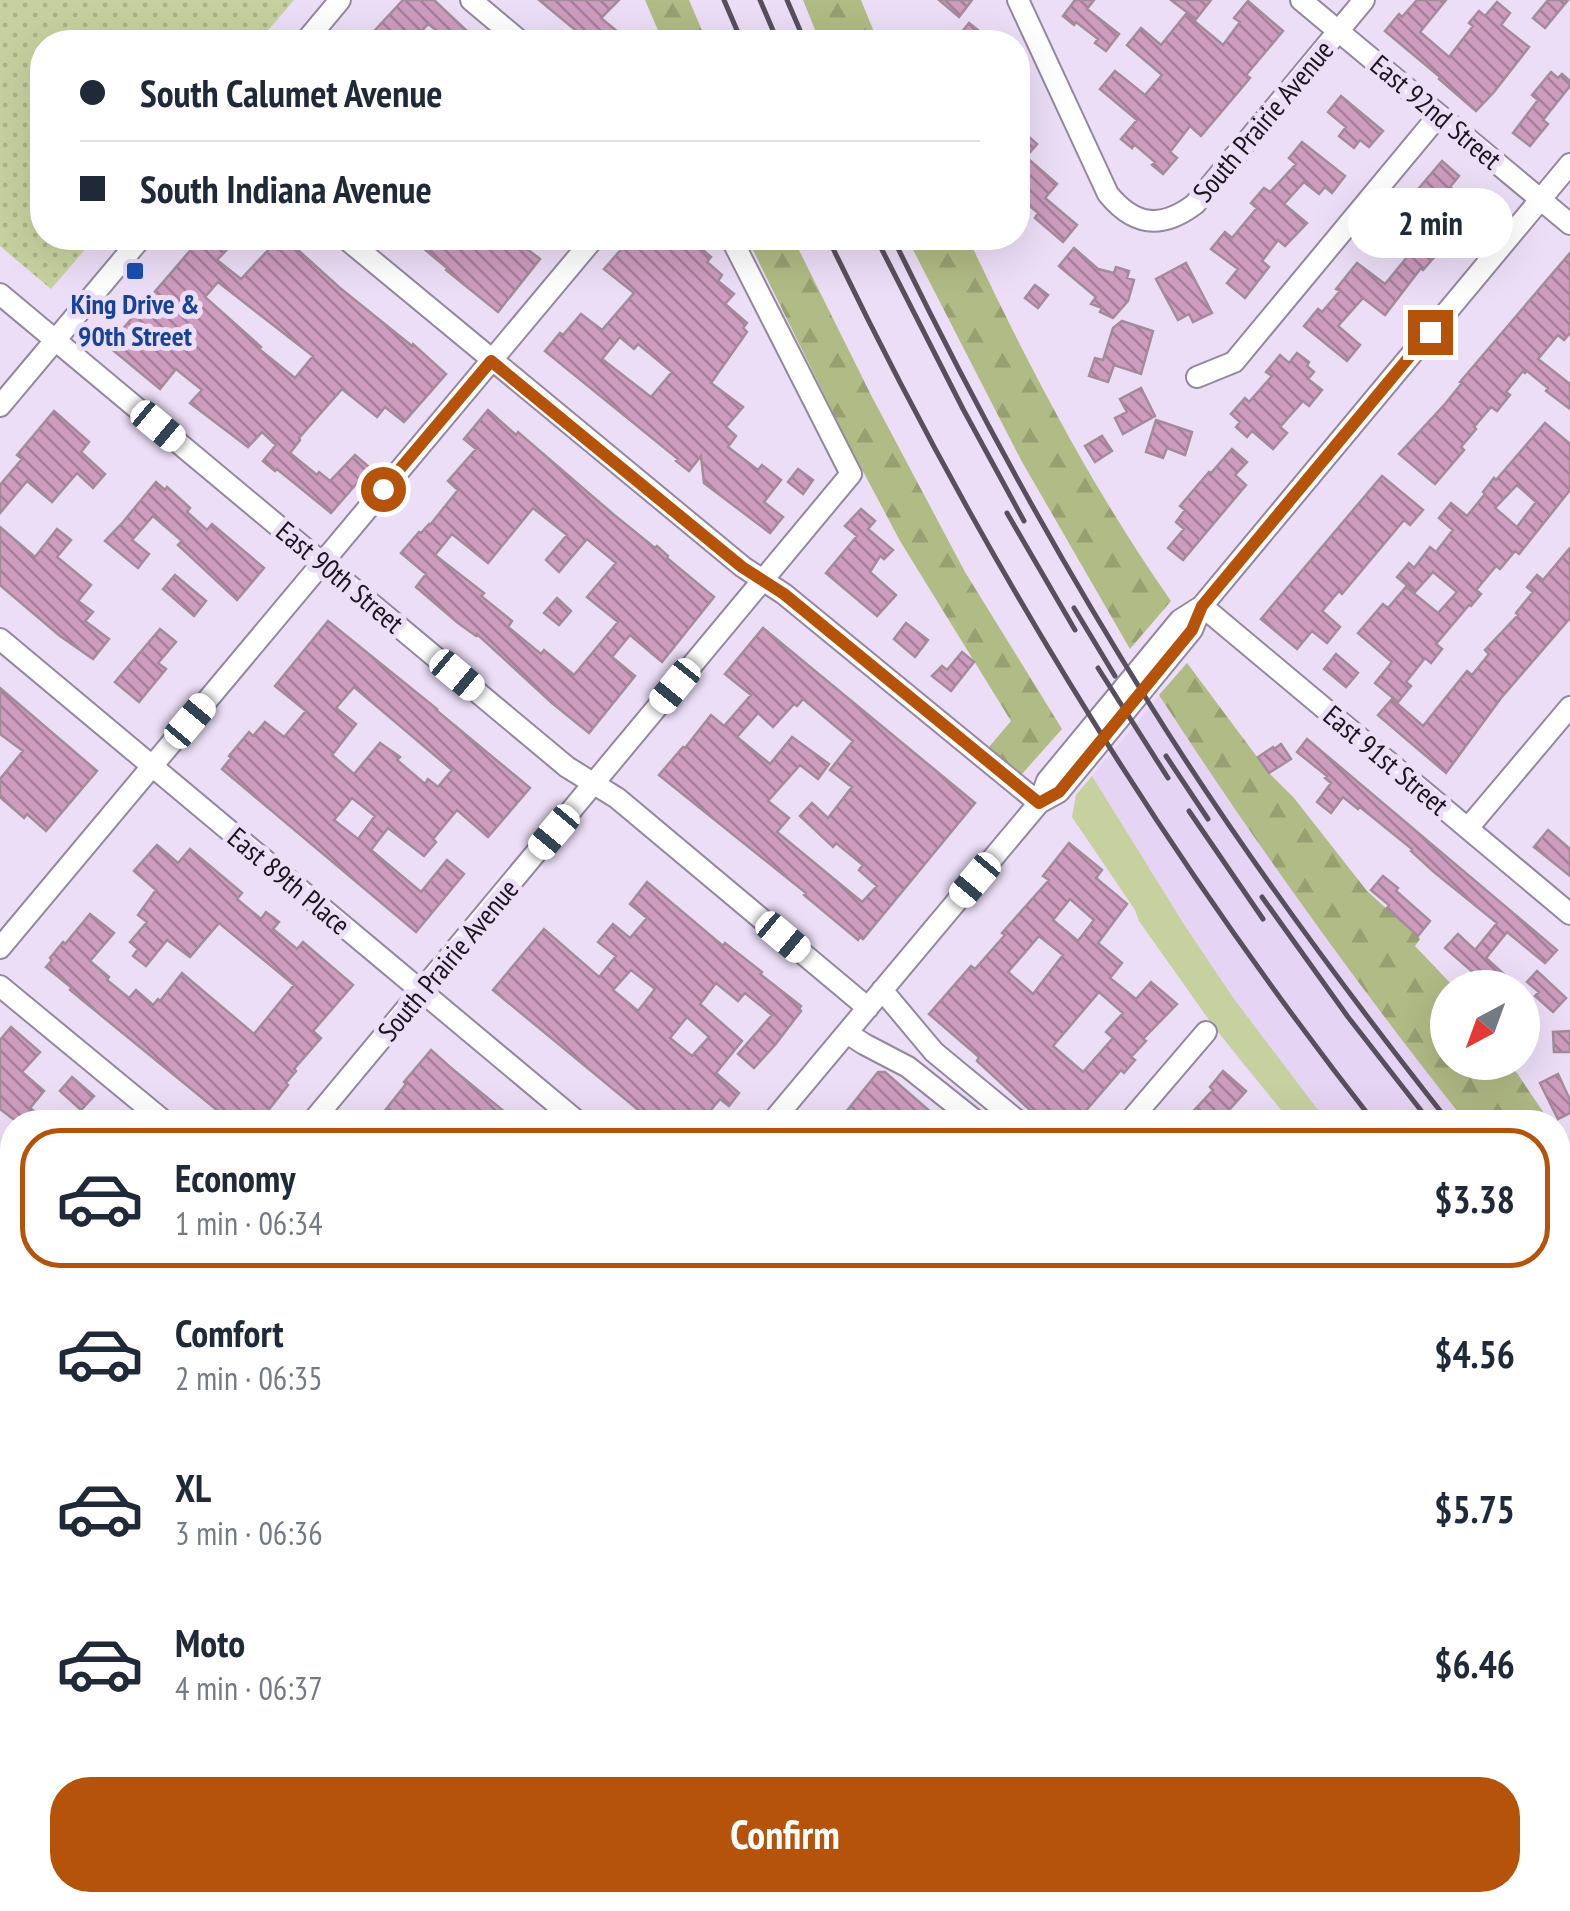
<!DOCTYPE html>
<html lang="en">
<head>
<meta charset="utf-8">
<style>
	:root { --surface:#fff; --page:#f6f6f7; --text:#1f2937; --muted:#747a83; --line:#e0e1e3; --accent:#b45309 }
	body { margin:0; font-family:"PT Sans Narrow",sans-serif; background:var(--page); color:var(--text); height:100vh; display:flex; flex-direction:column; font-size:38px; white-space:nowrap }
	* { box-sizing:border-box; margin:0 }
	p { font-size:32px; color:var(--muted) }
	.icon { flex:none; width:55px; height:55px; fill:none; stroke:currentColor; stroke-width:2; stroke-linecap:round; stroke-linejoin:round }
	.map { position:relative; flex:1; overflow:hidden }
	.panel { position:absolute; left:0px; top:1110px; width:1570px; height:802px; display:flex; flex-direction:column; background:var(--surface); border-radius:40px 40px 0 0; box-shadow:0 10px 40px #0002 }
	.panel>* { flex:none }
	.banner { position:absolute; left:30px; top:30px; width:1000px; height:220px; border-radius:40px; box-shadow:0 10px 40px #0002; display:grid; align-content:center; height:220px; padding:0 50px; background:var(--surface) }
	.needle { width:65px; rotate:221deg }
	.controls { position:absolute; left:1430px; top:970px; display:grid; gap:20px }
	.controls a { display:grid; place-items:center; width:110px; height:110px; border-radius:50%; background:var(--surface); box-shadow:0 10px 40px #0002; font-size:50px }
	.end { position:absolute; width:45px; height:45px; margin:-22px; border:12px solid #b45309; background:#fff; box-shadow:0 0 0 5px #fff }
	.from { border-radius:50% }
	.bubble { position:absolute; height:70px; border-radius:35px; background:var(--surface); box-shadow:0 10px 40px #0002; font-size:32px; font-weight:600; line-height:70px; text-align:center }
	.car { position:absolute; width:30px; height:60px; margin:-30px -15px; border-radius:12px; box-shadow:0 0 8px 2px #0007; background:linear-gradient(#fff 24%,#345 0 40%,#fff 0 76%,#345 0 86%,#fff 0) }
	.banner b { display:flex; align-items:center; gap:35px; height:95px; font-size:38px }
	.banner b+b { border-top:2px solid var(--line) }
	.banner i { width:25px; height:25px; background:var(--text) }
	ul { padding:18px 0 0; list-style:none }
	li { display:flex; align-items:center; gap:30px; height:140px; margin:0 20px 15px; padding:0 30px; border:5px solid transparent; border-radius:40px }
	li div { flex:1 }
	li b { display:block; font-size:38px }
	li em { font-style:normal; font-weight:600 }
	li.current { border-color:var(--accent) }
	li>.icon { width:90px; height:90px; stroke-width:1.5 }
	.primary-button { display:flex; gap:20px; margin-top:auto; padding:20px 50px }
	.primary-button a { flex:1; height:115px; border-radius:40px; background:var(--accent); color:#fff; font-size:40px; font-weight:600; line-height:115px; text-align:center }
	.map>svg:first-child { display:block }
	.built { fill:#e6d4f4 }
	.education { fill:#edd2d6 }
	.grass { fill:#c7d19f }
	.forest { fill:url(#forest-firs) }
	.park { fill:url(#park-dots) }
	.building { fill:url(#building-back-hatch); stroke:#a38b9b; stroke-width:2.5; fill-rule:evenodd }
	.lines { fill:none; stroke-linecap:round; stroke-linejoin:round }
	.minor-casing { stroke:#94889f; stroke-width:24 }
	.major-casing { stroke:#fff; stroke-width:31 }
	.highway-casing { stroke:#fff; stroke-width:34 }
	.minor { stroke:#fff; stroke-width:20 }
	.major { stroke:#edbed2; stroke-width:28 }
	.highway { stroke:#e192b4; stroke-width:30 }
	.rail { stroke:#574f5d; stroke-width:5 }
	.route { stroke:#b45309; stroke-width:12 }
	.transit-dot { fill:#1a4fb4; stroke:#ecdef7; stroke-width:4 }
	.labels { text-anchor:middle; stroke-width:10; stroke-linejoin:round; paint-order:stroke }
	.street-label { font-size:28px; fill:#19141d; stroke:#ecdef7 }
	.transit-label { font-size:28px; font-weight:bold; fill:#164399; stroke:#ecdef7 }
</style>
</head>
<body>
<div class="map">
<svg width="1570" height="1911" viewBox="0 0 1570 1911">
	<defs>
		<pattern id="forest-firs" width="22" height="20" patternUnits="userSpaceOnUse" patternTransform="scale(2.5)"><rect width="22" height="20" fill="#b1bb85"/><path d="M5 1l3.5 6h-7zM16 11l3.5 6h-7z" fill="#98a072"/></pattern>
		<pattern id="park-dots" width="8" height="8" patternUnits="userSpaceOnUse" patternTransform="scale(2.5)"><rect width="8" height="8" fill="#c7d19f"/><path d="M2 2h.1M6 6h.1" fill="none" stroke="#aab388" stroke-width="1.8" stroke-linecap="round"/></pattern>
		<pattern id="building-back-hatch" width="6" height="6" patternUnits="userSpaceOnUse" patternTransform="scale(2.5)"><rect width="6" height="6" fill="#ce9cbf"/><path d="M-1 5l2 2M0 0l6 6M5-1l2 2" fill="none" stroke="#a67e9b"/></pattern>
	</defs>
	<rect width="100%" height="100%" fill="#ecdef7"/>
	<path class="built" d="M1187 663 1269 773 1294 798 1367 891 1420 939 1415 946 1454 987 1448 988V1062L1510 1063 1550 1122H1291L1236 1056 1139 921 1135 910 1072 817 1076 795Z
		M1558 1134 1570 1149V1456L1558 1442Z"/>
	<path class="education" d="M0 1401 12 1411V1760L0 1750Z"/>
	<path class="grass" d="M1092 776 1185 926 1234 999 1327 1122H1291L1214 1027 1139 921 1135 910 1072 817 1076 795Z
		M1558 1401 1570 1416V1456L1558 1442Z
		M1570 1806V1857L1558 1871V1819Z"/>
	<path class="forest" d="M645 0H689L707 42H663Z
		M803 0H861L878 42H820Z
		M747 238H793L871 395 965 572 1062 729 1022 774 989 747 1011 721 900 541 847 441Z
		M907 238H968C1027 363 1091 487 1171 601L1130 649 1021 460Z
		M1187 663 1269 773 1294 798 1367 891 1420 939 1415 946 1454 987 1448 988V1062L1510 1063 1550 1122H1466C1357 985 1255 843 1159 695Z
		M1558 1134 1570 1149V1245L1558 1231Z"/>
	<path class="park" d="M0 0H294L258 42H42V238H95L51 289 0 246Z
		M0 1523 12 1524V1584L0 1585Z"/>
	<path class="building" d="M403 0H434L466 30 456 42H452L428 24 412 42H364Z
		M539 0H619L601 18 630 42H585L577 36 579 33Z
		M939 0H972L959 17Z
		M1075 0H1094L1087 9 1119 34 1106 51 1095 43 1098 39 1076 22 1074 25 1063 16Z
		M1171 0H1211L1196 19Z
		M1417 0H1446L1420 32 1449 57 1473 26 1469 23 1479 11 1485 16 1497 2 1510 13 1501 25 1529 47 1494 92 1476 111 1439 79 1440 77 1385 31 1399 14 1402 17Z
		M1548 0H1568L1545 28 1533 18Z
		M1248 1 1283 31 1246 75 1250 78 1201 136 1190 126 1170 152 1177 158 1163 174 1152 165 1155 162 1134 144 1132 148 1121 139 1137 120 1100 89 1115 71 1145 95 1162 75 1127 45 1141 28 1161 45 1186 14 1223 45 1240 22 1234 18Z
		M969 23 993 42H954Z
		M1551 72 1558 78 1562 74 1570 81V86L1543 120 1548 124 1530 146 1513 133 1538 100 1532 95Z
		M1341 96 1383 131 1369 147 1360 140 1354 148 1339 136 1346 127 1328 112Z
		M1018 127 1037 144 1026 157 1057 184 1045 198 1077 225 1063 242 1035 218 1038 213 1018 196Z
		M1302 142 1345 176 1332 193 1325 187 1319 194 1304 182 1284 204 1307 223 1285 246 1278 240 1262 261 1269 267 1245 298 1227 283 1238 269 1211 249 1225 232 1232 238 1257 208 1251 203 1264 188 1270 192 1296 164 1289 158Z
		M1442 161 1459 176 1450 187 1475 208 1461 224 1437 204 1433 208 1423 199 1427 195 1419 188Z
		M1393 219 1437 254 1423 270 1421 268 1385 315 1363 298 1338 326 1360 345 1347 361 1304 326 1318 309 1322 312 1340 291 1336 289 1357 263 1385 284 1408 256 1381 234Z
		M201 238H238L217 260 241 279 272 246 278 250 288 238H308L298 250 340 288 412 346 413 344 446 374 404 422 385 407 377 417 342 389 299 438 300 440 290 453 317 475 319 472 330 481 355 455 370 468 331 513 277 469 275 471 263 461 276 445 262 432 248 447 190 403 202 390 176 369 160 389 108 346ZM218 282 313 356 295 378 259 349 261 347 205 297Z
		M411 238H513L540 259 498 312 446 270 447 268Z
		M631 238H689L711 257 707 262 722 275 718 281 734 294 725 304 747 323 743 328 747 332 711 383 743 407 726 427 736 436 728 447 758 470 762 465 781 480 764 502 783 517 770 533 704 483 701 456 689 471 676 461 678 459 545 351 560 333 563 335 581 314 602 330 634 293 604 269ZM620 337 634 349 638 344 672 372 651 397 602 359Z
		M1074 248 1098 269 1114 273 1116 267 1129 271 1127 278 1134 280 1128 301 1113 318 1100 312 1102 308 1091 304 1096 297 1059 266Z
		M1570 253V333L1564 340 1558 335 1538 359 1570 384V409L1546 391 1548 388 1527 371 1525 373 1523 371 1506 392 1510 395 1497 411 1491 407 1474 427 1476 429 1461 447 1464 450 1435 484 1399 454 1445 404 1462 383 1460 382Z
		M1186 263 1212 313 1193 322 1189 314 1178 320 1156 279Z
		M1035 285 1048 295 1038 308 1025 298Z
		M1122 321 1153 331 1141 374 1114 365 1108 382 1089 376 1095 358 1103 360 1113 328Z
		M1297 353 1309 362 1307 366 1314 372 1308 379 1322 390 1309 406 1303 401 1280 427 1287 433 1273 449 1252 431 1247 437 1236 427 1240 422 1231 414 1245 398 1249 402 1272 376 1266 372 1280 355 1289 363Z
		M1141 388 1155 416 1123 434 1115 418 1127 412 1120 399Z
		M488 410 516 435 518 432 613 514 655 548 657 546 668 556 667 558 714 597 662 662 630 635 612 657 635 676 589 733 552 703 477 634 476 636 458 623 416 587 426 574 401 553 419 532 421 533 429 524 430 525 458 490 448 481 476 449 464 439ZM533 508 567 535 546 560 559 572 587 539 616 563 587 597 618 622 574 675 544 650 541 654 508 627 512 621 481 596 484 593 435 555 452 534 488 563Z
		M54 411 89 442 81 452 105 474 93 488 77 473 52 502 27 481 0 513V485L22 459 17 455Z
		M1156 420 1192 432 1185 455 1167 448 1163 458 1146 452Z
		M1545 423 1570 444V490L1519 554 1515 551 1500 569 1496 566 1476 590 1481 594 1471 606 1469 605 1436 644 1442 649 1431 663 1425 658 1406 682 1411 686 1398 702 1375 683 1392 662 1358 633 1383 604 1388 608 1406 587 1438 613 1457 592 1433 572 1415 592 1397 577 1409 563 1414 568 1430 547 1436 552 1453 530 1439 518 1451 503 1467 516 1485 494 1483 492 1494 478 1496 480ZM1517 485 1536 502 1517 527 1495 508Z
		M1102 436 1112 451 1095 462 1085 446Z
		M1232 449 1247 462 1235 475 1246 485 1183 560 1168 548 1184 529 1176 522 1185 510 1180 506 1209 472 1211 473Z
		M798 469 813 480 803 494 788 482Z
		M1382 476 1423 510 1410 525 1404 520 1342 594 1339 591 1322 611 1340 627 1327 643 1312 631 1297 649 1261 619Z
		M156 482 165 490 167 487 190 508 187 512 207 530 212 524 264 568 237 600 178 545 182 541 153 516 132 540 149 554 138 568 105 541 123 522Z
		M861 509 875 521 868 529 893 550 884 559 880 556 870 572 896 595 877 616 826 573 857 536 845 526Z
		M0 527 35 557 57 529 71 540 57 557 91 585 78 601 93 612 85 621 109 639 93 659 60 636 0 585Z
		M1570 548V618L1501 698 1446 773 1378 715 1392 699 1423 726 1467 671 1472 675 1489 654 1485 650 1518 615 1516 613 1533 592 1527 587 1537 575 1543 580Z
		M175 575 206 601 194 616 163 589Z
		M557 598 571 611 559 625 544 613Z
		M328 621 437 709 436 710 530 788 488 837 457 810 433 839 436 842 424 856 388 828 371 850 421 892 447 860 464 874 416 932 222 769 231 758 229 756 249 732 253 736 265 722 284 737 306 711 275 686ZM354 687 452 770 438 787 428 779 425 784 397 760 400 757 380 743 354 774 332 755 356 724 336 708ZM352 798 375 816 358 839 334 820Z
		M906 623 928 640 915 657 894 639Z
		M763 628 975 803 863 939 860 937 858 940 804 895 806 893 659 775 683 747 685 748 711 715 724 726 751 695 725 674ZM803 699 853 741 830 770 852 787 828 818 812 803 800 816 833 847 836 843 863 865 859 870 877 886 862 902 777 832 789 818 768 801 800 765 818 779 829 764 792 737 770 764 737 737 758 713 773 727 794 704 797 706Z
		M160 629 176 642 158 663 166 669 139 702 115 682Z
		M962 652 974 662 951 691 932 676 942 666 947 670Z
		M1336 654 1358 673 1346 687 1324 669Z
		M0 688 97 771 46 831 27 814 24 818 0 797V779L23 751 0 734Z
		M1307 739 1557 950 1545 963 1507 932 1486 958 1506 976 1495 988H1491L1445 948 1458 934 1475 950 1497 923 1434 872 1411 851 1412 849 1360 807 1358 809 1343 797 1331 813 1317 802 1331 783 1325 778 1327 776 1297 752Z
		M1281 744 1291 759 1269 773 1258 757 1273 747 1274 749Z
		M1548 830 1570 849V876L1534 847Z
		M1069 843 1102 870 1096 878 1127 904 1098 943 1122 963 1110 978 1136 999 1151 982 1177 1004 1143 1039 1146 1041 1131 1057 1135 1060 1124 1073 1121 1070 1076 1122H1043L977 1061 979 1057 929 1014 971 966 975 969 1005 935 1002 933 1049 880 1043 876ZM1070 899 1094 920 1078 941 1053 920ZM1039 936 1063 955 1033 994 1008 972ZM1099 992 1123 1013 1106 1032 1113 1038 1083 1072 1053 1046Z
		M157 845 178 863 190 849 242 893 237 899 261 919 266 912 279 922 273 929 297 949 303 942 353 985 313 1031 321 1038 294 1069 296 1071 286 1083 288 1085 259 1122H234L223 1115 70 990 72 988 46 967 52 960 50 958 63 942 65 944 90 914 114 933 90 961 109 977 107 980 129 998 136 990 153 1005 158 999 160 1001 182 973 254 1034 294 985 219 923 190 957 167 940 146 966 133 956 138 949 130 942 147 922 138 915 156 890 134 871Z
		M1383 876 1398 888 1396 891 1430 921 1418 936 1387 908 1389 905 1371 890Z
		M647 882 723 946 725 943 762 972 760 974 801 1006 799 1009 801 1011 775 1045 754 1068 738 1054 772 1015 745 993 738 1001 716 983 700 1004 742 1041 716 1073 739 1093 729 1106 720 1099 701 1122H653L493 990 544 929 599 977 616 956 598 942 613 924 630 938 647 918 630 904ZM631 970 655 989 638 1011 613 990ZM687 1017 709 1037 692 1056 670 1038Z
		M1537 971 1566 998 1553 1012 1535 996 1539 992 1527 982Z
		M11 1027 40 1052 22 1072 44 1091 30 1108 48 1122H17L0 1109V1040Z
		M1570 1031V1052H1554L1553 1032Z
		M431 1050 450 1067 517 1122H394L383 1113 406 1084 404 1082Z
		M1223 1071 1246 1091 1229 1110 1234 1114 1226 1122H1183L1213 1090 1210 1087Z
		M878 1072H885L942 1122H838Z
		M1558 1074 1570 1100V1113L1558 1119 1540 1083Z
		M72 1077 94 1096 81 1110 60 1091Z"/>
	<g class="lines">
		<defs>
			<path id="minor" d="M471 0 521 42
				M1018 0 1108 194C1135 227 1162 229 1195 204L1364 0
				M1301 0 1570 224
				M305 42 340 0
				M345 238 743 567 784 594 1039 803
				M0 294 567 767 617 798 868 1008
				M1197 377 1234 362 1439 115
				M0 406 141 238
				M1202 606 1570 914
				M0 639 578 1122
				M1039 803 1047 781 1180 620 1202 606 1570 164
				M1468 828 1570 707
				M0 948 594 238
				M0 986 165 1122
				M882 990 934 1052 1019 1122
				M847 1033 864 1044 908 1067 977 1122
				M312 1122 851 474 731 238
				M772 1122 1039 803 1059 792 1192 630 1202 606
				M1129 1122 1206 1032
				M1558 1618 1570 1628
				M273 1900 286 1911
				M1100 1900 1114 1911
				M114 1911 123 1900
				M568 1911 577 1900
				M1025 1911 1034 1900"/>
			<path id="major" d="M1558 1796 1570 1782
				M1458 1911 1467 1900"/>
			<path id="highway" d="M1558 1886 1570 1873
				M1534 1911 1544 1900"/>
		</defs>
		<use href="#minor" class="minor-casing"/>
		<use href="#major" class="major-casing"/>
		<use href="#highway" class="highway-casing"/>
		<use href="#minor" class="minor"/>
		<use href="#major" class="major"/>
		<use href="#highway" class="highway"/>
		<path class="rail" d="M724 0 742 42
			M760 0 778 42
			M787 0 805 42
			M828 238C978 551 1160 849 1374 1122
			M876 238 963 409 1024 521
			M893 238C970 397 1055 553 1149 703 1240 849 1343 988 1449 1122
			M1007 513 1075 630
			M1074 608 1115 676
			M1098 668 1168 778
			M1166 756 1208 819
			M1189 811 1263 919
			M1262 897 1348 1017 1430 1122
			M1558 1251 1570 1265
			M1558 1276 1570 1290
			M1558 1346 1570 1361"/>
	</g>
	<g class="lines">
		<path class="route" d="M383 489 491 361 742 567 784 594 1039 803 1059 792 1192 630 1202 606 1430 332"/>
	</g>
	<rect class="transit-dot" x="125" y="261" width="20" height="20" rx="5"/>
	<g class="labels">
		<g class="street-label">
			<text transform="translate(1436 112) rotate(40)" y="10">East 92nd Street</text>
			<text transform="translate(1263 121) rotate(-50)" y="10">South Prairie Avenue</text>
			<text transform="translate(340 577) rotate(40)" y="10">East 90th Street</text>
			<text transform="translate(1386 760) rotate(40)" y="10">East 91st Street</text>
			<text transform="translate(289 881) rotate(40)" y="10">East 89th Place</text>
			<text transform="translate(448 960) rotate(-50)" y="10">South Prairie Avenue</text>
		</g>
		<g class="transit-label">
			<text x="135" y="314">King Drive &amp;<tspan x="135" dy="32">90th Street</tspan></text>
		</g>
	</g>
</svg>
<div class="controls">
<a><svg class="needle" viewBox="-14 -14 28 28"><path d="M0-13l5 13h-10z" fill="#e53935"/><path d="M0 13l5-13h-10z" fill="#747a83"/></svg></a>
</div>
<i class="end from" style="left:383px;top:489px"></i>
<i class="end" style="left:1430px;top:332px"></i>
<div class="bubble" style="left:1348px;top:188px;width:165px">2 min</div>
<i class="car" style="left:158px;top:426px;rotate:130deg"></i>
<i class="car" style="left:457px;top:675px;rotate:130deg"></i>
<i class="car" style="left:675px;top:686px;rotate:219deg"></i>
<i class="car" style="left:190px;top:721px;rotate:40deg"></i>
<i class="car" style="left:554px;top:832px;rotate:220deg"></i>
<i class="car" style="left:975px;top:880px;rotate:220deg"></i>
<i class="car" style="left:783px;top:937px;rotate:130deg"></i>
<div class="banner">
<b><i class="from"></i>South Calumet Avenue</b>
<b><i></i>South Indiana Avenue</b>
</div>
<section class="panel">
<ul>
<li class="current"><svg class="icon" aria-label="car" viewBox="0 0 24 24"><path d="M5 17H2v-5l4-1 3-4h7l3 4 3 1v5h-3M9 17h6M6 11h13"/><circle cx="7" cy="17" r="2"/><circle cx="17" cy="17" r="2"/></svg><div><b>Economy</b><p>1 min · 06:34</p></div><em>$3.38</em></li>
<li><svg class="icon" aria-label="car" viewBox="0 0 24 24"><path d="M5 17H2v-5l4-1 3-4h7l3 4 3 1v5h-3M9 17h6M6 11h13"/><circle cx="7" cy="17" r="2"/><circle cx="17" cy="17" r="2"/></svg><div><b>Comfort</b><p>2 min · 06:35</p></div><em>$4.56</em></li>
<li><svg class="icon" aria-label="car" viewBox="0 0 24 24"><path d="M5 17H2v-5l4-1 3-4h7l3 4 3 1v5h-3M9 17h6M6 11h13"/><circle cx="7" cy="17" r="2"/><circle cx="17" cy="17" r="2"/></svg><div><b>XL</b><p>3 min · 06:36</p></div><em>$5.75</em></li>
<li><svg class="icon" aria-label="car" viewBox="0 0 24 24"><path d="M5 17H2v-5l4-1 3-4h7l3 4 3 1v5h-3M9 17h6M6 11h13"/><circle cx="7" cy="17" r="2"/><circle cx="17" cy="17" r="2"/></svg><div><b>Moto</b><p>4 min · 06:37</p></div><em>$6.46</em></li>
</ul>
<div class="primary-button"><a>Confirm</a></div>
</section>
</div>
</body>
</html>
